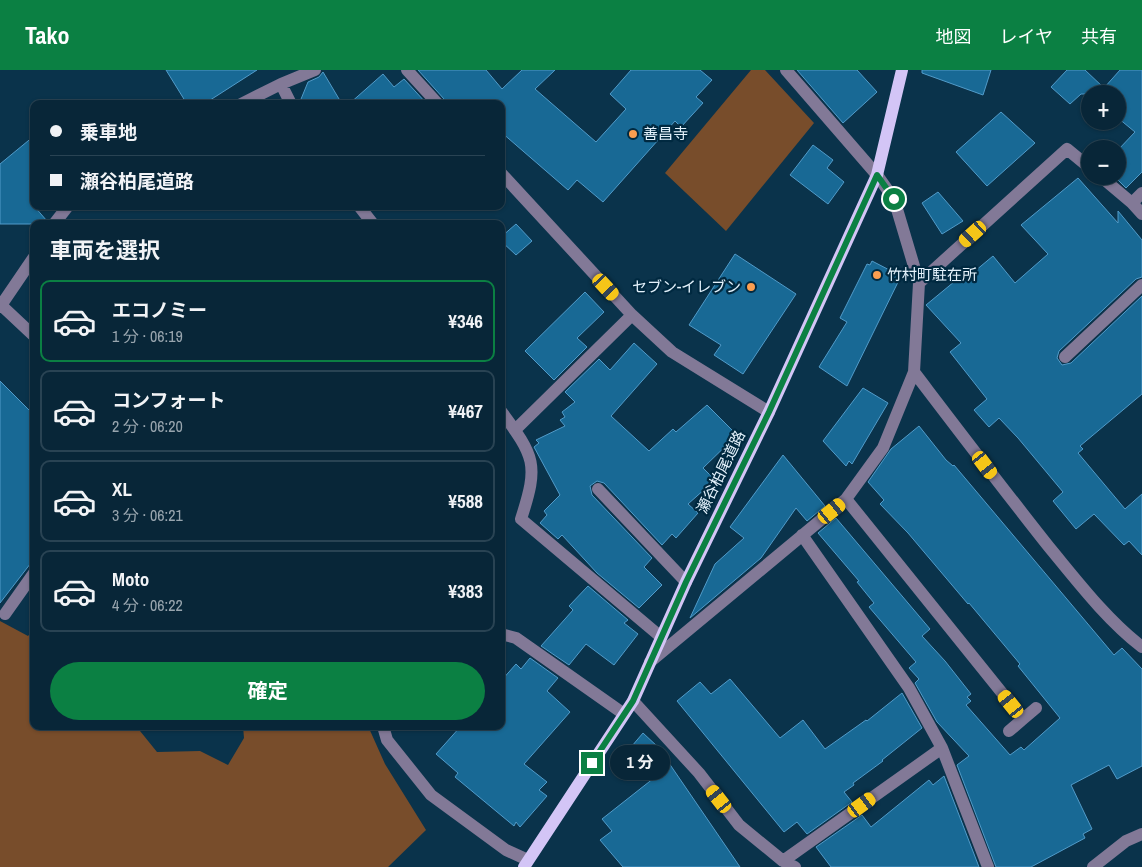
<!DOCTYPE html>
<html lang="ja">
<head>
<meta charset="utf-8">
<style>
	:root { --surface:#082638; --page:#163243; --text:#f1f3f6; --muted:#98a5ae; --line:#294353; --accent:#0b8043 }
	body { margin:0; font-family:"Archivo Narrow","Noto Sans JP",sans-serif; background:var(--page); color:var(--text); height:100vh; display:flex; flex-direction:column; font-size:19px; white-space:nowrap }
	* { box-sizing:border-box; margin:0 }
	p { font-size:16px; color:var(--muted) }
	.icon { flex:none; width:28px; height:28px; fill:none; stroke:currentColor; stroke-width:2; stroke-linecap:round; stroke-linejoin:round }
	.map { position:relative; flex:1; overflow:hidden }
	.panel { position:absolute; left:30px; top:150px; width:475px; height:510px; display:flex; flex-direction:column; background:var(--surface); border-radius:10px; box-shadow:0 1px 4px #0004,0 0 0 1px var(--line) }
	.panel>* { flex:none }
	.top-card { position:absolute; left:30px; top:30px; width:475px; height:110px; border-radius:10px; box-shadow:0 1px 4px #0004,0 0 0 1px var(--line); display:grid; align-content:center; height:110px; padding:0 20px; background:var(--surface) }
	.controls { position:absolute; left:1081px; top:15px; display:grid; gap:10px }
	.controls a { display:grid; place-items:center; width:45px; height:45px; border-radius:50%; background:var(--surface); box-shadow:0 1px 4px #0004,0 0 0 1px var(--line); font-size:25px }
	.end { position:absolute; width:22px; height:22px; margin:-11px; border:6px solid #0b8043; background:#fff; box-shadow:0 0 0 2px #fff }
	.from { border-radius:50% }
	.bubble { position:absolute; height:35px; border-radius:18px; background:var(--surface); box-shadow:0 1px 4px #0004,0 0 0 1px var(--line); font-size:16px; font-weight:700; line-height:35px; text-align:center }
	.car { position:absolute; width:15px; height:30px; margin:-15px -8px; border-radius:6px; box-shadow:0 0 4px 1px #0007; background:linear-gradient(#f5c518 24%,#345 0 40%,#f5c518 0 76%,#345 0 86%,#f5c518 0) }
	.top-card b { display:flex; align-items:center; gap:18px; height:48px; font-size:19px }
	.top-card b+b { border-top:1px solid var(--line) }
	.top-card i { width:12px; height:12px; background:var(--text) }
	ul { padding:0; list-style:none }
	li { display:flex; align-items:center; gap:15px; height:82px; margin:0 10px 8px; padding:0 10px; border:2px solid var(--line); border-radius:10px }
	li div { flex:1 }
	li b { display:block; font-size:19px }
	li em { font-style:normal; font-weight:700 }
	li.active { border-color:var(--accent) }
	li>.icon { width:45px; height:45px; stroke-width:1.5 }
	h2 { padding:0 20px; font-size:22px; line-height:60px }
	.primary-button { display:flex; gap:10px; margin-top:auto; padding:10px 20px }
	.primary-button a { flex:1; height:58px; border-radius:30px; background:var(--accent); color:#fff; font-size:20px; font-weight:700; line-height:58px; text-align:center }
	header { display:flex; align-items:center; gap:30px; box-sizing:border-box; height:70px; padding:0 25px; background:var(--accent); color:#fff }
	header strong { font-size:24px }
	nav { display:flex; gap:28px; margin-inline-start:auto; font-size:18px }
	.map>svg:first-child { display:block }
	.green { fill:#784d2b }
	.building { fill:#186995; stroke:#519bc9 }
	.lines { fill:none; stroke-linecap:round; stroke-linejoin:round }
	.minor { stroke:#827997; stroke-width:12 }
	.major { stroke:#d3c5f6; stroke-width:12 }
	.route { stroke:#0b8043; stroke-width:6 }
	.poi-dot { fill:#fb9e50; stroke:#002940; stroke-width:2 }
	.labels { text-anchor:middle; stroke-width:4.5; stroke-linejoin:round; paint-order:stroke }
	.poi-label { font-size:15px; fill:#e4f2fc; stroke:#002940; text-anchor:start }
	.street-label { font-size:15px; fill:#e4f2fc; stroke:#002940 }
</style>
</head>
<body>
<header>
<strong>Tako</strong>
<nav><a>地図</a><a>レイヤ</a><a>共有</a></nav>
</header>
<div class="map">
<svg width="1142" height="797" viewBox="0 0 1142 797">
	<rect width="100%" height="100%" fill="#0a334b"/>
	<path class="green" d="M751 0H765L814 53 726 161 665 103Z
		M0 551 28 566 34 559V656H136L157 682 200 681 228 695 244 668 243 656H368L385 694 426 760 388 797H0Z"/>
	<path class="building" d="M166 0H257L204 34H187Z
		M418 0H486L502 19 522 0H555L535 19 596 72 626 39 610 24 631 0H700L712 10 696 27 703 33 681 57 675 51 603 132 577 110 568 120 501 62V34H446L444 29Z
		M797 0H857L877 22 843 53Z
		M922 0H991L983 25 922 3Z
		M1067 0H1085L1104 18 1120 0H1142V102L1126 118 1118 110V80L1135 62 1118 48V24H1081L1070 34 1051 17Z
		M323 2 342 34H299L308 12 319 7Z
		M383 4 394 17 404 9 427 34H349Z
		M1001 42 1035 73 987 116 956 82Z
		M34 66V136L47 151 46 154H0V94Z
		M813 75 833 90 827 98 844 112 828 134 790 105Z
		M1078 108 1118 153V141L1142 170V207L1136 209 1059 281 1057 288 1062 295 1071 293 1142 226V324L1080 376 1083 379 1078 383 1125 439 1142 424V485L1129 471 1124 475 1094 444 1076 459 1053 431 1063 422 1018 368 999 348 989 357 974 340 987 329 950 282 961 273 926 235 966 202 969 206 993 186 1015 213 1048 184 1021 155Z
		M938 122 963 151 942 164 922 133Z
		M516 154 532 171 516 185 501 171V167Z
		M735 184 796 224 743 304 714 285 721 275 689 255Z
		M872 191 901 206 847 316 819 297 847 252 840 248 867 194 870 195Z
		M585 222 604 242 577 268 587 277 554 310 525 281Z
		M634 273 657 294 611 346 649 381 673 359 676 362 707 335 737 365 703 398 715 410 688 434 698 443 676 468 672 464 662 475 604 413 597 411 590 416 592 425 652 488 644 497 662 515 639 538 597 503 562 465 558 469 540 453 547 445 544 441 560 425 534 377 539 373 536 370 565 356 560 350 565 347 562 342 575 332 565 322 599 289 610 300Z
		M0 311 34 345V489L0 533Z
		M863 318 888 333 852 394 849 391 846 396 823 371Z
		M919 356 946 390 953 396 954 395 1114 585 1122 578 1142 599V696L1117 709 1109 695 1071 715 1092 759 1083 764 1085 768 1031 797H996L957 695 969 686 937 652 915 613 919 609 909 598 916 592 869 537 874 533 857 512 859 511 818 463 836 448 930 559 922 566 945 591 971 624 967 627 971 631 966 635 1010 685 1021 677 1024 680 1060 648 1018 596 1020 594 969 533 968 534 908 463 880 434 884 430 868 412 891 379Z
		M783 385 825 436 807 451 796 438 761 488 690 548 715 494 744 468 730 457Z
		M588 516 628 550 624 553 638 564 614 595 586 574 569 595 541 576 573 540 569 536Z
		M530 588 558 608 547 621 570 642 524 694 547 712 539 720 547 726 520 757 516 752 514 756 455 707 458 703 436 684 461 656H501V611L516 594 521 599Z
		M730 609 780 668 803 650 825 679 866 650 867 651 902 623 922 658 882 690 883 691 853 713 854 715 844 722 852 732 807 764 797 752 784 762 677 631 700 612 711 624Z
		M643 663 658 677 740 797H623L600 770 612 761 602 749 654 708 626 683Z
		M944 706 979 797H831L816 777 862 745 871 757 929 710 933 715Z"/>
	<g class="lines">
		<path class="minor" d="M407 0 438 34
			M786 0 877 105 894 129 919 213 914 302C959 361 1003 419 1049 477 1078 512 1106 549 1142 577
			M281 14 291 34
			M241 34 281 14 315 0
			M501 103 632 245 672 282 769 342
			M1100 106 1132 133 1142 144
			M1132 133 1142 123
			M359 136 373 154
			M54 154 68 136
			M919 213 1067 79 1090 98
			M1 235 34 266
			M0 237 34 187
			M1065 287 1142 215
			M501 341C535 387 539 394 521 449L661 567
			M515 360 632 245
			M598 419 686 512
			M846 429 1023 649 1036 638
			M802 465 909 618 942 678
			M5 544 34 503
			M501 564 516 568 624 644
			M650 592 846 429 883 378 914 302
			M633 631 699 703 739 755 783 791 795 797
			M383 656 387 670 431 725 506 780 528 790
			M1009 661 1023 649
			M783 791 942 678 988 797
			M1093 797 1126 771 1142 764"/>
		<path class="major" d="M524 797 633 631 686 512 769 342 877 105 902 0"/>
	</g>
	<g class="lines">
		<path class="route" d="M592 693 633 631 686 512 769 342 877 105 894 129"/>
	</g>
	<g class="poi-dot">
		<circle cx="633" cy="64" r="5"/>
		<circle cx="877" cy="205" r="5"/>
		<circle cx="751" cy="217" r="5"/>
	</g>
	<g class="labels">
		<g class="poi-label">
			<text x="643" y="69">善昌寺</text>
			<text x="887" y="210">竹村町駐在所</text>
			<text x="741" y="222" text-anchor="end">セブン-イレブン</text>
		</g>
		<g class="street-label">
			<text transform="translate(721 402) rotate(-64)" y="5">瀬谷柏尾道路</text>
		</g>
	</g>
</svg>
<div class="controls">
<a>+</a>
<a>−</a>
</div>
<i class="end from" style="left:894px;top:129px"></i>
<i class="end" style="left:592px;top:693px"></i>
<div class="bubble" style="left:610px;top:675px;width:60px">1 分</div>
<i class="car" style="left:973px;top:164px;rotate:228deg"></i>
<i class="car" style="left:606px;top:217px;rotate:137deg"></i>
<i class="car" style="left:985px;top:395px;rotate:143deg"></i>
<i class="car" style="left:832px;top:441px;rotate:51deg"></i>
<i class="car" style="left:1011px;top:634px;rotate:321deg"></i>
<i class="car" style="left:719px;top:729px;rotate:322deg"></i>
<i class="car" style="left:862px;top:735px;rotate:54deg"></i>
<div class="top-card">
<b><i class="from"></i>乗車地</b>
<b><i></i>瀬谷柏尾道路</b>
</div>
<section class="panel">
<h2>車両を選択</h2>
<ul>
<li class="active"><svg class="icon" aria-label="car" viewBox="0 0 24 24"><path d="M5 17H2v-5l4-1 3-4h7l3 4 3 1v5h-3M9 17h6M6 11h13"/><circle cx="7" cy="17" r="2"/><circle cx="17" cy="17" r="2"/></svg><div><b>エコノミー</b><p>1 分 · 06:19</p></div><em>¥346</em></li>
<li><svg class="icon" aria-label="car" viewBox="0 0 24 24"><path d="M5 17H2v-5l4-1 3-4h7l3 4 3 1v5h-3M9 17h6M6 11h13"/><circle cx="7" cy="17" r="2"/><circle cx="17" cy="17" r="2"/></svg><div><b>コンフォート</b><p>2 分 · 06:20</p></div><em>¥467</em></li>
<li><svg class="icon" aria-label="car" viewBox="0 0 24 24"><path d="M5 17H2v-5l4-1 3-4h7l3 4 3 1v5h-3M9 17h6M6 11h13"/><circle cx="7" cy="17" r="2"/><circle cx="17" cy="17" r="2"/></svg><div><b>XL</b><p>3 分 · 06:21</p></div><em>¥588</em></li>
<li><svg class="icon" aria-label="car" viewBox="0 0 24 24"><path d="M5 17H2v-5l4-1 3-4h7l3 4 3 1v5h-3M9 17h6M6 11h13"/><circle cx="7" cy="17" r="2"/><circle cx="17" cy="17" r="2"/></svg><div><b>Moto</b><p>4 分 · 06:22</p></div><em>¥383</em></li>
</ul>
<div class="primary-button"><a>確定</a></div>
</section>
</div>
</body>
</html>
